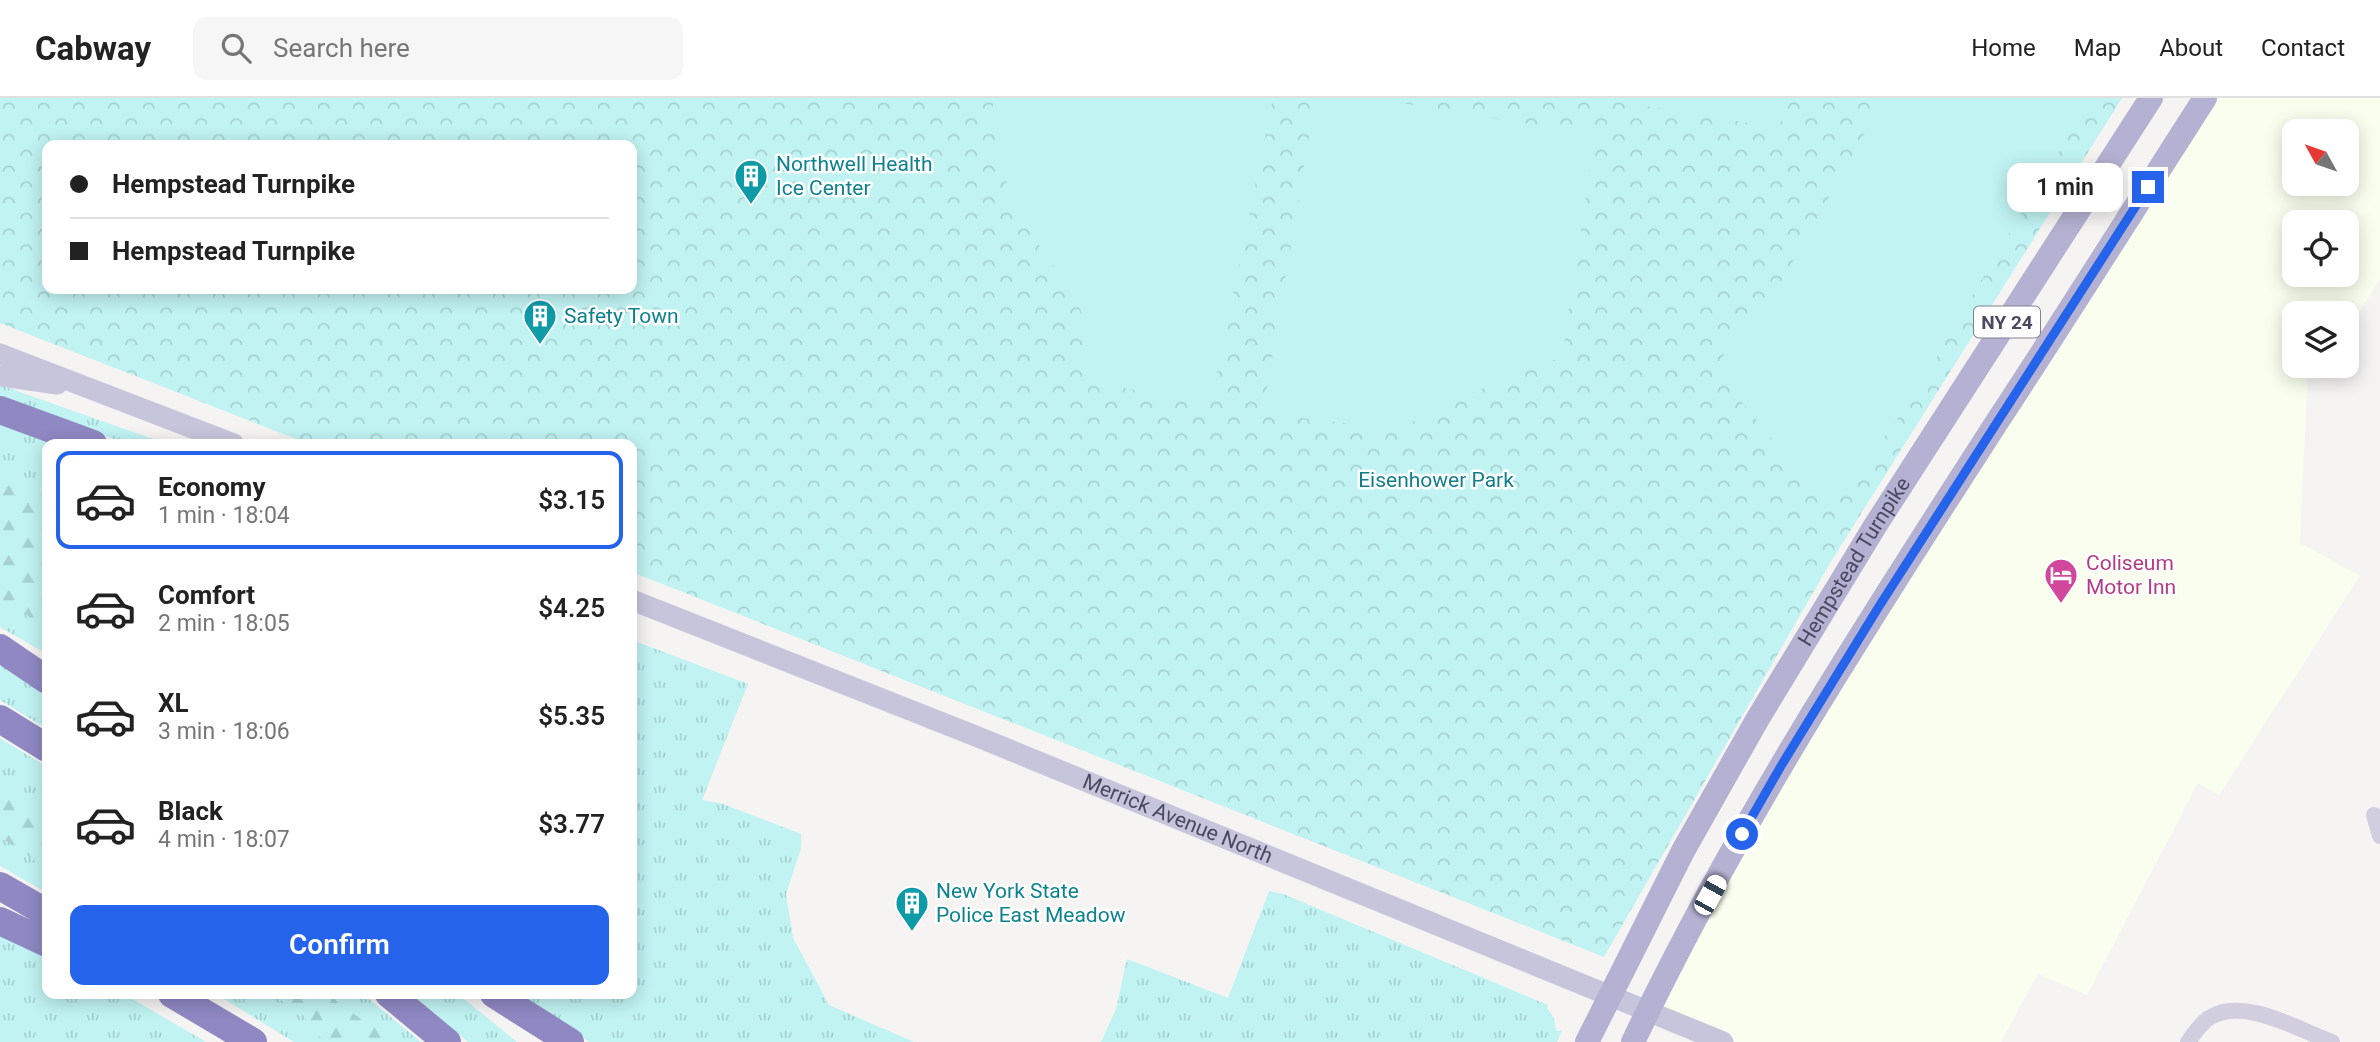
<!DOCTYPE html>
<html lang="en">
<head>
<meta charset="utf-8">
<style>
	:root { --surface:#fff; --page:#f6f6f6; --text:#222; --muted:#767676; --line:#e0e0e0; --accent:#2563eb }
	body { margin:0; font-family:Roboto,sans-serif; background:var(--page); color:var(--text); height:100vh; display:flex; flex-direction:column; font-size:26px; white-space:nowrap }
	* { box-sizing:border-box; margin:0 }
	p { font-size:23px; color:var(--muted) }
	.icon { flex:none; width:38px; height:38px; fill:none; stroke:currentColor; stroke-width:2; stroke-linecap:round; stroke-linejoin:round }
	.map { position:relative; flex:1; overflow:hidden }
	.side { position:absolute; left:42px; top:341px; width:595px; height:560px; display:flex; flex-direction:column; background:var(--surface); border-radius:14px; box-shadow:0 4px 18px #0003 }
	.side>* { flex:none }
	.guide { position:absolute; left:42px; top:42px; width:595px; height:154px; border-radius:14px; box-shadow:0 4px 18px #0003; display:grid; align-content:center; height:154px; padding:0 28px; background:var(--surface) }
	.needle { width:46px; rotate:310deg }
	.tools { position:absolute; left:2282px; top:21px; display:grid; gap:14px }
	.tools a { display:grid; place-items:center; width:77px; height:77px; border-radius:14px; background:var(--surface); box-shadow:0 4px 18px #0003; font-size:35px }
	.end { position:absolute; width:32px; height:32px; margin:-16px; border:9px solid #2563eb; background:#fff; box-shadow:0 0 0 4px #fff }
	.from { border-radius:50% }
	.bubble { position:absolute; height:49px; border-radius:14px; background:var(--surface); box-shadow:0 4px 18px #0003; font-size:23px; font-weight:600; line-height:49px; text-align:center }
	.car { position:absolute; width:21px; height:42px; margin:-21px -10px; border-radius:9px; box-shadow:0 0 5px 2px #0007; background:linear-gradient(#fff 24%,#345 0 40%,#fff 0 76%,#345 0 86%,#fff 0) }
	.guide b { display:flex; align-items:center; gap:24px; height:66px; font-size:26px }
	.guide b+b { border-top:2px solid var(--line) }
	.guide i { width:18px; height:18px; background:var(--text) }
	ul { padding:12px 0 0; list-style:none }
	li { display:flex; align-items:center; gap:21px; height:98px; margin:0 14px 10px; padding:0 14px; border:4px solid transparent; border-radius:14px }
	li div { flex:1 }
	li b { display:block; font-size:26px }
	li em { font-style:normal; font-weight:600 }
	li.on { border-color:var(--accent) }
	li>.icon { width:63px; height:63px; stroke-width:1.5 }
	.action { display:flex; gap:14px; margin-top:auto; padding:14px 28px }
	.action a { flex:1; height:80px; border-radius:14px; background:var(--accent); color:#fff; font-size:28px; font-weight:600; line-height:80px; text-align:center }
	header { display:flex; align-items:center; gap:42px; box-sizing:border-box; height:98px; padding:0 35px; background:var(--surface); border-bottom:2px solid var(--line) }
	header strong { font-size:33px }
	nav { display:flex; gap:38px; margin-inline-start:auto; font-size:24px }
	.search { width:490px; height:63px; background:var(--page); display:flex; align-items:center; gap:18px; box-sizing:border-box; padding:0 24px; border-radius:14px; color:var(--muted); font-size:26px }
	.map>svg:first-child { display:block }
	.commercial { fill:#f9feee; fill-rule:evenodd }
	.grass { fill:url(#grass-tufts) }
	.forest { fill:url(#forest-firs) }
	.park { fill:url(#park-crowns); fill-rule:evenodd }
	.pitch { fill:#c0f3f2 }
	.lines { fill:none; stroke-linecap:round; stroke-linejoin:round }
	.minor { stroke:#d0cedf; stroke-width:16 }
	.secondary { stroke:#c7c5dc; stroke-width:21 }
	.primary { stroke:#b4b1d2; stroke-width:24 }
	.motorway { stroke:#8f88c3; stroke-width:28 }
	.route { stroke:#2563eb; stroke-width:9 }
	.labels { text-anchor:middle; stroke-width:5; stroke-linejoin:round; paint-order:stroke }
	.shield { fill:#fff; stroke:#818091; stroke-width:2 }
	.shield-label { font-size:19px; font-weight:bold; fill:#4b4962 }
	.culture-label { font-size:21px; fill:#0d838f; stroke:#fff; text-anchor:start }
	.park-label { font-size:21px; fill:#127e8a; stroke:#fff }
	.street-label { font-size:21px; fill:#4b4962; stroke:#fff }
	.hotel-label { font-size:21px; fill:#b23c85; stroke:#fff; text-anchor:start }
</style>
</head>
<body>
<header>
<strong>Cabway</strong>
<div class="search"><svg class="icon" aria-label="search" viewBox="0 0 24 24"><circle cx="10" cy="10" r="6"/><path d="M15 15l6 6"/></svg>Search here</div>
<nav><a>Home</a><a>Map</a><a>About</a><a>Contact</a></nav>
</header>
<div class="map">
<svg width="2380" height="944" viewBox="0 0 2380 944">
	<defs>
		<pattern id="grass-tufts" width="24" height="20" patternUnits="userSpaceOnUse" patternTransform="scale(1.75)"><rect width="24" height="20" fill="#c0f3f2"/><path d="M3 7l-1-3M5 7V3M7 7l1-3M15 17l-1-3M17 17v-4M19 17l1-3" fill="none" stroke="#a6d2d2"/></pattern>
		<pattern id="forest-firs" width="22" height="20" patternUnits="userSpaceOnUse" patternTransform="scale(1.75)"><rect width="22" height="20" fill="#c0f3f2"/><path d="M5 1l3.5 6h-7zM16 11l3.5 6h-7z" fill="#a6d2d2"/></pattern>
		<pattern id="park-crowns" width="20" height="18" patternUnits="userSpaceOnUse" patternTransform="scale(1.75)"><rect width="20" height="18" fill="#c0f3f2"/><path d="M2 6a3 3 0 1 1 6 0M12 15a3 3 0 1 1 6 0" fill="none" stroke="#a6d2d2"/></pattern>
	</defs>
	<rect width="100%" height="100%" fill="#f5f4f3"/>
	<path class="commercial" d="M2207 0H2380V181L2347 233V215H2316L2309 209V215H2294V268H2308L2300 445 2360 478 2219 697 2198 685 2087 897 2038 876 2001 944H1730L1650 912 1696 823ZM2294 33H2347V86H2294ZM2294 124H2347V177H2294Z"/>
	<path class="grass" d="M0 287 167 346H126L0 299Z
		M0 322 65 346H47V556L0 529Z
		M632 542 748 586 702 702 723 706 801 736V750L786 796 793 840 829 907 914 944H589L521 896H632Z
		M0 566 47 597V631L0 602Z
		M0 640 47 669V795L0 768Z
		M1269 793 1283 796 1548 907 1547 910 1554 920 1556 933 1562 932 1557 944H1101L1116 911 1127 861 1228 900Z
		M0 836 47 857V896H124L206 944H0Z
		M216 896H363L421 944H294Z
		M411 896H458L517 944H468Z"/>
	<path class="forest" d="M0 385 47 393V528L0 502Z
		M0 695 47 732V770L0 739Z
		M272 896H329L343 909 397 944H324L304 918Z"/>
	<path class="park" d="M0 0H2122L1830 465 1604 859 632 474V346H309L0 225ZM47 47H632V191H47Z"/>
	<path class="pitch" d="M993 0H1273L1211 305 1082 283 1087 243 1079 204 1022 123 1000 68 993 18Z
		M1320 0H1372L1595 37 1562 259 1418 316 1408 332 1263 316 1315 3Z
		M1595 0H1784L1780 30Z
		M1877 0H2079L2090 4C2053 64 2015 124 1980 185 1938 257 1888 352 1824 405L1714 270 1784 179 1869 28Z"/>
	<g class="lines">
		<path class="minor" d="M2374 717 2380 738
			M2188 944C2193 937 2201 925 2209 920 2243 898 2299 932 2332 944"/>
		<g class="secondary">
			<path d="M0 256 234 346"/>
			<path d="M0 278 57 286"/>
			<path id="s1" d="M632 502 978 639 1723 944"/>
		</g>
		<g class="primary">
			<path id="s2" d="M1587 944 1683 753 1757 622 1875 428 2151 0"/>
			<path d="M1633 944C1735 729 1866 527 1995 327 2066 219 2135 109 2205 0"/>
		</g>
		<path class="motorway" d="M0 312 93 346
			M0 550 47 582
			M0 621 47 650
			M0 788 47 815
			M0 823 47 845
			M172 896 253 944
			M389 896 447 944
			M494 896 570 944"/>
	</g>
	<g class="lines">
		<path class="route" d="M1742 736 1781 668 1878 510 2148 89"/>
	</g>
	<defs>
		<symbol id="building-pin" viewBox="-11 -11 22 30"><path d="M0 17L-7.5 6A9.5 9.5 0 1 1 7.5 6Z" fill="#0f9aa8" stroke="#fff"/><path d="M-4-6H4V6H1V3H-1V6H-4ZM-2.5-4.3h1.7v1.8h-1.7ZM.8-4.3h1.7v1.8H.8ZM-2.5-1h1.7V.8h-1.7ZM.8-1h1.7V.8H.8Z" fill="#fff"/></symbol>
		<symbol id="hotel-pin" viewBox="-11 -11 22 30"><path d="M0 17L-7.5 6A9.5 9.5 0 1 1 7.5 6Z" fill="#d1479c" stroke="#fff"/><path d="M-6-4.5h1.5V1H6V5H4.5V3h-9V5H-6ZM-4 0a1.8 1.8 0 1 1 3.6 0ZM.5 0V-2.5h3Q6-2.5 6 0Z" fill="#fff"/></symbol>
	</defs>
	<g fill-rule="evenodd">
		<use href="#building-pin" x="732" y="59" width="38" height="52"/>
		<use href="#building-pin" x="521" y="199" width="38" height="52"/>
		<use href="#hotel-pin" x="2042" y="458" width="38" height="52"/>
		<use href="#building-pin" x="893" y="786" width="38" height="52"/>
	</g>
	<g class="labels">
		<rect class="shield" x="1974" y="208.5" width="66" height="31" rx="5"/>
		<g class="shield-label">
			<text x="2007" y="231">NY 24</text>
		</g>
		<g class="culture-label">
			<text x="776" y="73">Northwell Health<tspan x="776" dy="24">Ice Center</tspan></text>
			<text x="564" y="225">Safety Town</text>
			<text x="936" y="800">New York State<tspan x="936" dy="24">Police East Meadow</tspan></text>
		</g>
		<g class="park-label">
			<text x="1436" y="389">Eisenhower Park</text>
		</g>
		<g class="street-label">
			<text dy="7" stroke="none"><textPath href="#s2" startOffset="550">Hempstead Turnpike</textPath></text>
			<text dy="7" stroke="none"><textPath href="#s1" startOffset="588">Merrick Avenue North</textPath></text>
		</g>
		<g class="hotel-label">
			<text x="2086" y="472">Coliseum<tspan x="2086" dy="24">Motor Inn</tspan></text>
		</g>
	</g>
</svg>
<div class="tools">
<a><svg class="needle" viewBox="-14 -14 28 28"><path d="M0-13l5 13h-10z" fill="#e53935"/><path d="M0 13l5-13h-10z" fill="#767676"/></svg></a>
<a><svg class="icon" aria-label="locate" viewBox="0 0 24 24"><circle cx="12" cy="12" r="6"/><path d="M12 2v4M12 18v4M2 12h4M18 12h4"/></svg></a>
<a><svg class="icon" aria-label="layers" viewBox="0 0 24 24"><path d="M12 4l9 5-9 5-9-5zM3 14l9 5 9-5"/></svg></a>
</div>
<i class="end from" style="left:1742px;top:736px"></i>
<i class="end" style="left:2148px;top:89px"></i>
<div class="bubble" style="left:2007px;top:65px;width:116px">1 min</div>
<i class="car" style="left:1710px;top:797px;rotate:29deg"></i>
<div class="guide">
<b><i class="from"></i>Hempstead Turnpike</b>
<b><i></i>Hempstead Turnpike</b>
</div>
<section class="side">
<ul>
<li class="on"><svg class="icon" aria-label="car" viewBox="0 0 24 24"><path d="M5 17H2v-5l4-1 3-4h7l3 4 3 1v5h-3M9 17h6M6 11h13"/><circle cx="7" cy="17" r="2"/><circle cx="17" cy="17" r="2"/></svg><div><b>Economy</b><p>1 min · 18:04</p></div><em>$3.15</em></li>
<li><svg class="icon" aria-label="car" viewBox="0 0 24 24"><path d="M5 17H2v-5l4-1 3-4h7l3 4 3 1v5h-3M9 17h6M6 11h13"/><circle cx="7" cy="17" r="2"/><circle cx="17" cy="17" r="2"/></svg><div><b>Comfort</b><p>2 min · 18:05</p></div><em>$4.25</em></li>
<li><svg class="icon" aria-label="car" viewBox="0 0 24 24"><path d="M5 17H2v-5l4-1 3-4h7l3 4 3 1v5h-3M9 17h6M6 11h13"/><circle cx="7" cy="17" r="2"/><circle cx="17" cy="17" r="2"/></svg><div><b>XL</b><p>3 min · 18:06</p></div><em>$5.35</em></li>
<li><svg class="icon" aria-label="car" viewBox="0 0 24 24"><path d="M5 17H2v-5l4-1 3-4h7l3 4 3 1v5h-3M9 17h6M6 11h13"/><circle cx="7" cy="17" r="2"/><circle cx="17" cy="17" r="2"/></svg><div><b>Black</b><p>4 min · 18:07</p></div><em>$3.77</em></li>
</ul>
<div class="action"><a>Confirm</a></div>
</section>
</div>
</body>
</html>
